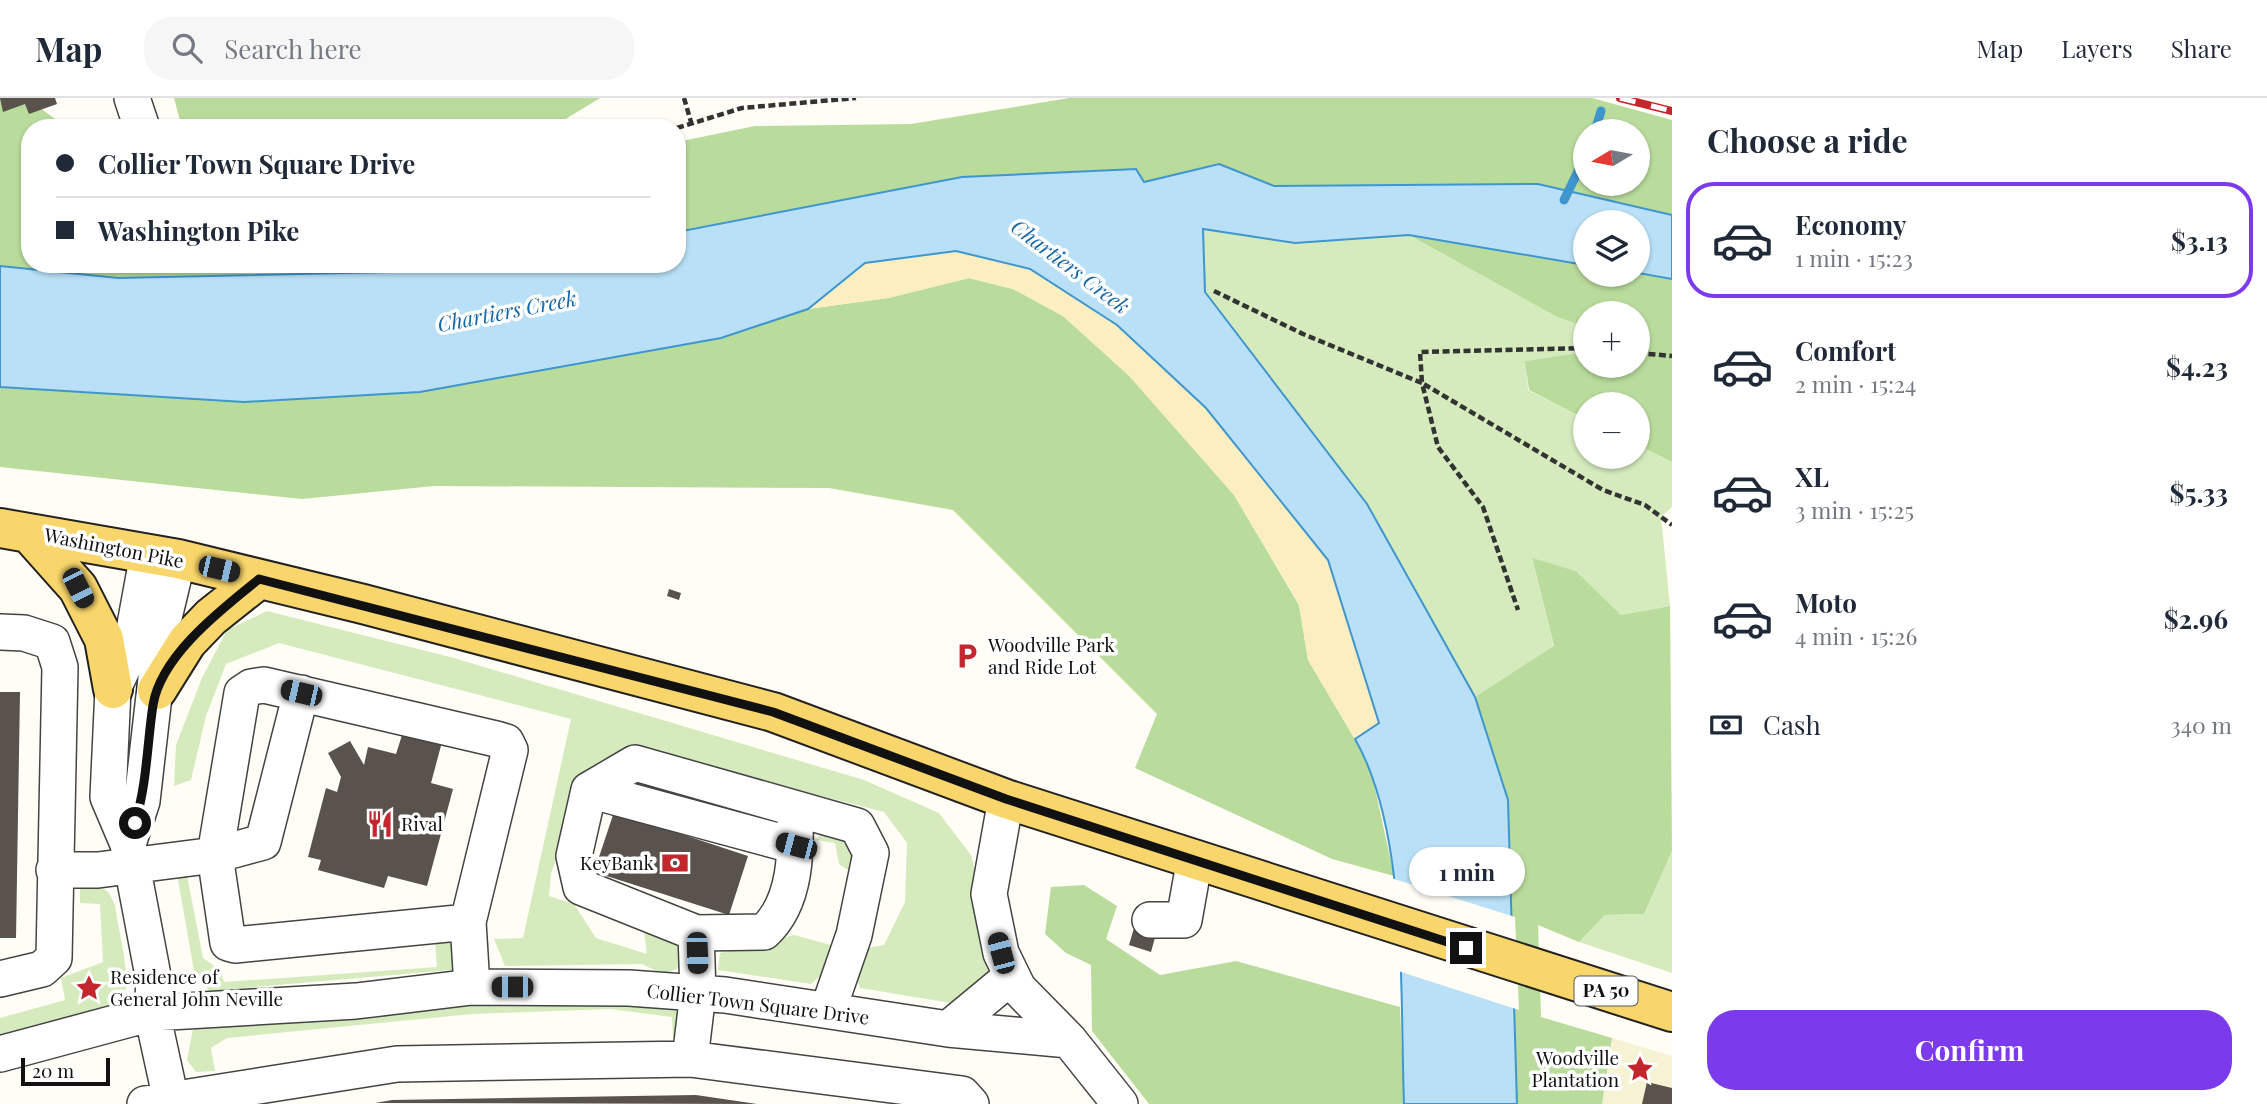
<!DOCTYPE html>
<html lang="en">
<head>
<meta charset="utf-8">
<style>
	:root { --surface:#fff; --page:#f6f6f7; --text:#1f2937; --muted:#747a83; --line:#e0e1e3; --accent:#7c3aed }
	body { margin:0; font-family:"Playfair Display",serif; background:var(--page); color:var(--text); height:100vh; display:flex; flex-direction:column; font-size:26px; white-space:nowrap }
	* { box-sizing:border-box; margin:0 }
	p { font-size:23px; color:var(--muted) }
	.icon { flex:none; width:38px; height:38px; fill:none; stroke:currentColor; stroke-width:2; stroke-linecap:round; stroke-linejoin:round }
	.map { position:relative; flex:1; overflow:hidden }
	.panel { display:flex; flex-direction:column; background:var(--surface); width:595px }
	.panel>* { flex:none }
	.hud { position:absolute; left:21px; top:21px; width:665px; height:154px; border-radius:28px; box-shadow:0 2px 5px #0004; display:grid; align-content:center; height:154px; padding:0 35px; background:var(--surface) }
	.needle { width:46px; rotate:260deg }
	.controls { position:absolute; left:1573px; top:21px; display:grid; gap:14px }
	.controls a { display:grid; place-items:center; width:77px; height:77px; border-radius:50%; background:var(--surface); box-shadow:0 2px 5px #0004; font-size:35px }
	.scale { position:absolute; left:21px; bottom:18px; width:89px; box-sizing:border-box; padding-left:7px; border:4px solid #111; border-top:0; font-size:19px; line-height:24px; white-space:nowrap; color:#111; -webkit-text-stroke:5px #fff; paint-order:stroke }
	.end { position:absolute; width:32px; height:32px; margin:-16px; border:9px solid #111; background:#fff; box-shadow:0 0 0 4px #fff }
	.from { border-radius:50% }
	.bubble { position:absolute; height:49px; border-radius:24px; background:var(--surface); box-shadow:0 2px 5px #0004; font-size:23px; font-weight:700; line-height:49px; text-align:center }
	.car { position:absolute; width:21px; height:42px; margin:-21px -10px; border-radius:9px; box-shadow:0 0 5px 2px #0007; background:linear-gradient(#222 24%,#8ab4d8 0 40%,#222 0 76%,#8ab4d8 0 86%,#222 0) }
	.hud b { display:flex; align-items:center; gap:24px; height:66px; font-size:26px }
	.hud b+b { border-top:2px solid var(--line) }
	.hud i { width:18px; height:18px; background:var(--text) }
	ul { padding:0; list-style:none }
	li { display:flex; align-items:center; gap:21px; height:116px; margin:0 14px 10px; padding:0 21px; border:4px solid transparent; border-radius:28px }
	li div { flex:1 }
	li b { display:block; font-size:26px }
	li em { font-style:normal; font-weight:700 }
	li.on { border-color:var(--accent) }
	li>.icon { width:63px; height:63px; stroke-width:1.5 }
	h2 { padding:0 35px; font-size:32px; line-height:84px }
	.pay { display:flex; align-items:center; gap:18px; height:77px; padding:0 35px; font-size:26px }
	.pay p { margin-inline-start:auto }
	.button { display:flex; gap:14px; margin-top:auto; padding:14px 35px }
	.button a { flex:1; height:80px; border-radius:28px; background:var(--accent); color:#fff; font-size:28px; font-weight:700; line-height:80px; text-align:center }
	header { display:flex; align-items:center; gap:42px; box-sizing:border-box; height:98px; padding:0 35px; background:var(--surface); border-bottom:2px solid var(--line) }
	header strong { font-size:33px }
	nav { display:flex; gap:38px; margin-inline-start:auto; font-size:24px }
	.search { width:490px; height:63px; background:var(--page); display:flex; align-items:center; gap:18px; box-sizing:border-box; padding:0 24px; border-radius:28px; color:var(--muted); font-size:26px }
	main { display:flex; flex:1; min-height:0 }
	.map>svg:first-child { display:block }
	.farmland { fill:#f6f3d4 }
	.green { fill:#d5ebbd }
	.forest { fill:#b9dc9c; fill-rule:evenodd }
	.sand { fill:#fbeec1 }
	.water { fill:#b9e0f7; stroke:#3f96cf; stroke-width:2 }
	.pier { fill:#fffdf5 }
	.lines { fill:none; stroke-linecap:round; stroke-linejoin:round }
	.stream { stroke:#3f96cf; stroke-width:9 }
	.building { fill:#5a524d }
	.minor-casing { stroke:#444; stroke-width:38 }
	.major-casing { stroke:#222; stroke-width:42 }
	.path { stroke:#333; stroke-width:4.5; stroke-dasharray:7 3.5; stroke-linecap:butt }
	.minor { stroke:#fff; stroke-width:35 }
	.major { stroke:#f9d66b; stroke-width:38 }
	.rail-casing { stroke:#c4262e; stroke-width:8 }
	.rail { stroke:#fff; stroke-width:5; stroke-dasharray:16; stroke-linecap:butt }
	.route { stroke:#111; stroke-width:9 }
	.labels { text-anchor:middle; stroke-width:7; stroke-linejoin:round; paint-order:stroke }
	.shield { fill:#fff; stroke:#585858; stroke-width:2 }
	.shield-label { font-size:18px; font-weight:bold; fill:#111 }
	.street-label { font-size:19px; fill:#111; stroke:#fff }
	.poi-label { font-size:19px; fill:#111; stroke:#fff; text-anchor:start }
	.water-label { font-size:21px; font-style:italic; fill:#1768a6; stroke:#fff }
</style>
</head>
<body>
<header>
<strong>Map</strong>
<div class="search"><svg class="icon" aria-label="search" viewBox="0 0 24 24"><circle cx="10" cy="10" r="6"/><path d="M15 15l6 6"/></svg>Search here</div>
<nav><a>Map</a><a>Layers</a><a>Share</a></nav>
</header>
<main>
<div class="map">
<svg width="1672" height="1006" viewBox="0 0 1672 1006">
	<rect width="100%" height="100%" fill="#fffdf5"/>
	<path class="farmland" d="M1612 940 1672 958V1006H1602Z"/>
	<path class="green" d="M1203 131 1295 145 1409 137 1557 219 1585 229V254L1526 263 1528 292 1585 321 1586 359H1638V347L1672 364V409L1661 419 1670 508 1621 517 1576 473 1532 461 1554 549 1475 599 1367 406 1205 194Z
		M267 513 454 560 864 682 939 715 971 757 983 806 992 878 957 906 860 890 853 871 861 851 884 847 905 804 907 745 884 714 787 689 744 683 637 653 570 719 551 776 549 798 574 806 596 840 647 856 644 833 655 831 678 843 682 854 678 870 664 877 642 866 505 868 494 841 523 840 571 621 279 545 226 566 206 618 191 682 174 688 176 647 202 580 227 532Z
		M823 731 851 739 859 761 851 774 839 766 835 745 816 742Z
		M1672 753V875L1579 844 1605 817 1644 816Z
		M186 772 203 860 220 872 224 884 437 869 435 843 458 839 463 871 209 893 194 873 177 776Z
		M97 786 109 795 115 807C118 831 128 866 126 889 123 921 28 933 0 940V920L65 902 61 880 103 864 100 806 80 805V791Z
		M794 837 831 847 828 871 811 886 718 872 720 855Z
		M549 898 678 903 683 941 673 939 672 919 610 911 472 916 227 940 211 950 215 973 196 974 187 962 193 931 215 924Z"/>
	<path class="forest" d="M0 0H27L67 30H30V166H469L445 172 118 180 0 168Z
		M174 0H600L551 30H182Z
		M1069 0H1592L1672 22V117L1538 86 1274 88 1219 66 1143 84 962 79 677 134V44L755 28 911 26ZM1586 33H1638V86H1586Z
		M1409 137 1585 167 1586 177 1638 175 1672 181V364L1638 347V306H1586L1585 321 1529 292 1525 263 1585 254 1586 268H1638V215H1586L1585 229 1557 219Z
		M969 180 1013 191 1063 218 1129 277 1234 397 1299 507 1308 562 1370 667 1394 778 1332 761 1135 670 1157 616 953 412 829 390 434 388 302 401 0 369V289L244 304 419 294 721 240 808 211 888 200Z
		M1532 460 1576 473 1621 517 1670 508 1672 753 1644 816 1605 817 1579 844 1538 827 1541 919 1612 940 1602 1006H1517L1508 702 1475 599 1554 548Z
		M1084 787 1117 808 1106 841 1160 877 1236 863 1400 909 1404 1006H1149L1092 933 1091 867 1066 855 1045 836 1051 789Z"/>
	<path class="sand" d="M956 153 1030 171 1117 227 1206 310 1328 462 1379 625 1355 641 1308 562 1299 506 1234 397 1129 278 1063 218 1013 191 969 180 888 200 808 211 865 166Z"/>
	<path class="water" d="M1219 66 1274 88 1538 86 1672 117V181L1638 175V124H1586L1585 167 1409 137 1295 145 1203 131 1205 194 1367 406 1475 599 1508 702 1517 1006H1404C1400 899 1408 733 1355 641L1379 625 1328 462 1206 310 1117 227 1030 171 956 153 865 165 808 211 721 240 420 294 244 304 0 289V168L118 180 484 172 512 166H677V134L962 79 1136 71 1144 84Z"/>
	<path class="pier" d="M1391 780 1515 819 1519 912 1395 872Z"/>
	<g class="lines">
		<path class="stream" d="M1595 33 1601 13
			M1564 102 1586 57"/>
	</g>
	<path class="building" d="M0 0H55L57 6 29 16 25 6 3 14Z
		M669 491 681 495 679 502 667 498Z
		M0 594H20L16 840H0Z
		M403 634 442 644 431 685 453 691 427 788 388 778 384 790 318 772 321 762 308 759 326 690 337 694 341 679 328 655 350 643 364 667 368 649 396 656Z
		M614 714 748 758 729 817 594 774Z
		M1134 830 1156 836 1151 854 1129 847Z
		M1647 984 1672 990V1006H1642Z
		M696 997 757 1006 375 1005 392 1002Z"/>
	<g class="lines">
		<defs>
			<path id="minor" d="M132 0 142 30
				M148 456 130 554 113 591 108 699 128 746 154 883 152 915 356 903 472 889 629 890 725 897 948 931 1069 942
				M0 534 24 535 52 544 60 569 54 860 42 871 0 881
				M301 595 263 744 215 757 228 845 235 847 468 824
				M589 692 796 748
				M1006 701 989 796 1001 855 1018 890 1069 942 1120 1006
				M795 711C796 752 797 804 764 834L696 835 581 789 574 758 589 692 635 665 857 728 871 755 854 837 828 912
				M128 746 142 703 162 528 178 461
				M54 772H98L215 757 242 595 251 589 264 587 496 641 506 644 510 652 468 824 472 889
				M1150 822H1184L1195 760
				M948 931 1012 878
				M0 956 152 915 171 1002
				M690 961 698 895 696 835
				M145 1006 397 966 690 961 962 996 971 1006"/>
			<path id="major" d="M0 430 178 461 363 506 773 614 1006 701 1672 914
				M29 435 78 490 104 541 113 591
				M157 592 187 544 211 519 259 481"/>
		</defs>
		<use href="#minor" class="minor-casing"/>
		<use href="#major" class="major-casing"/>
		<path class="path" d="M684 0 691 24
			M677 30 742 10 856 0
			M1214 193 1303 236 1422 285 1438 349 1483 409 1518 512
			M1586 250 1420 254 1422 285 1603 392 1645 407 1672 427
			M1638 255 1672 258"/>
		<use href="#minor" class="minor"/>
		<use href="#major" class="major"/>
		<defs>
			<path id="rail" d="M1620 0 1672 13"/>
		</defs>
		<use href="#rail" class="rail-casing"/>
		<use href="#rail" class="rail"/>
	</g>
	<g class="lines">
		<path class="route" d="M135 725C147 686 147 647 153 607 161 557 222 511 259 481L773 614 1006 701 1466 850"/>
	</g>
	<defs>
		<symbol id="parking-bare" viewBox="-9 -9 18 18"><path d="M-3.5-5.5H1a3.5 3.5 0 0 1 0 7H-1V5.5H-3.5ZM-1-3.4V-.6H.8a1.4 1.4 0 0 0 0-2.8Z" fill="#c4262e" stroke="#fff" stroke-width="2.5" paint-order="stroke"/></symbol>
		<symbol id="restaurant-bare" viewBox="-9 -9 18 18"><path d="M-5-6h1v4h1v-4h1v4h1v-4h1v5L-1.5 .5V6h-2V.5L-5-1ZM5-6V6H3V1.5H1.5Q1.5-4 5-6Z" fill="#c4262e" stroke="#fff" stroke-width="2.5" paint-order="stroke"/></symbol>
		<symbol id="bank-bare" viewBox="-9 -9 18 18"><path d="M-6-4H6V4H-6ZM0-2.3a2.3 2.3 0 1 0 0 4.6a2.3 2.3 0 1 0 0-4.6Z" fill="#c4262e" stroke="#fff" stroke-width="2.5" paint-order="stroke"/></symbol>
		<symbol id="sight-bare" viewBox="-9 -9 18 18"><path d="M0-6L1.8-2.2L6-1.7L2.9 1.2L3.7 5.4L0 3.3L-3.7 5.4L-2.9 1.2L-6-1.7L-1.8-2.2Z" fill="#c4262e" stroke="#fff" stroke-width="2.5" paint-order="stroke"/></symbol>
	</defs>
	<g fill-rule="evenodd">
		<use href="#parking-bare" x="948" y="539" width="38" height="38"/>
		<use href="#restaurant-bare" x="361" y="707" width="38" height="38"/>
		<use href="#bank-bare" x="656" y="746" width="38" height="38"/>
		<use href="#sight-bare" x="70" y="871" width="38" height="38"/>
		<use href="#sight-bare" x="1621" y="952" width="38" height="38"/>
	</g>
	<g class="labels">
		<rect class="shield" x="1574.5" y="878.5" width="63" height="29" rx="5"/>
		<g class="shield-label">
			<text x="1606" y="899">PA 50</text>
		</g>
		<g class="street-label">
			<text transform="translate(114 450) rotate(11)" y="7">Washington Pike</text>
			<text transform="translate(758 906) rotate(7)" y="7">Collier Town Square Drive</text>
		</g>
		<g class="poi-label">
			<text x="988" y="554">Woodville Park<tspan x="988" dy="22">and Ride Lot</tspan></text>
			<text x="401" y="733">Rival</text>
			<text x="654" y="772" text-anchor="end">KeyBank</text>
			<text x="110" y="886">Residence of<tspan x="110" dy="22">General John Neville</tspan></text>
			<text x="1619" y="967" text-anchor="end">Woodville<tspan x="1619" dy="22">Plantation</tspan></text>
		</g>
		<g class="water-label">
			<text transform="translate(1070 169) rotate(37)" y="7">Chartiers Creek</text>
			<text transform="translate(507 214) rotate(-11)" y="7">Chartiers Creek</text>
		</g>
	</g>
</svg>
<div class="controls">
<a><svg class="needle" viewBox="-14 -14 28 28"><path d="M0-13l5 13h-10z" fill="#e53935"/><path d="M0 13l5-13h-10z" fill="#747a83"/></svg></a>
<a><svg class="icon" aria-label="layers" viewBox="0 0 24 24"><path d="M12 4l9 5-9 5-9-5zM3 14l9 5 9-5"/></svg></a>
<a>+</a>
<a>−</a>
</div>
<div class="scale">20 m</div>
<i class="end from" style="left:135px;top:725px"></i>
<i class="end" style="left:1466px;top:850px"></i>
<div class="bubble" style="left:1409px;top:749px;width:116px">1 min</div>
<i class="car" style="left:219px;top:471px;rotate:103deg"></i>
<i class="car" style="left:78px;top:490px;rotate:153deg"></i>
<i class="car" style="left:301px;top:595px;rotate:283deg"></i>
<i class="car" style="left:796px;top:748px;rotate:285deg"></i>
<i class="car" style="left:697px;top:855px;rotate:178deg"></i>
<i class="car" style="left:1001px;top:855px;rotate:345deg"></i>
<i class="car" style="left:512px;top:889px;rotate:270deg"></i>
<div class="hud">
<b><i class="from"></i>Collier Town Square Drive</b>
<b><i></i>Washington Pike</b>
</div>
</div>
<section class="panel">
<h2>Choose a ride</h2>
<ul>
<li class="on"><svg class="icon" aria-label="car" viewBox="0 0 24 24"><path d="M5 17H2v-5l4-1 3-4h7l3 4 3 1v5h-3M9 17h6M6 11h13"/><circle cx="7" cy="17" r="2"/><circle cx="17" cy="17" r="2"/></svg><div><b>Economy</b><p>1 min · 15:23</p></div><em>$3.13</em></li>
<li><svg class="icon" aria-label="car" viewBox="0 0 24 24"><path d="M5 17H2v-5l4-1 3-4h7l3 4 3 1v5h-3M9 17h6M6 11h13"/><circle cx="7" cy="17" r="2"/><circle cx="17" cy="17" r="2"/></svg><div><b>Comfort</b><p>2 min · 15:24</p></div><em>$4.23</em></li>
<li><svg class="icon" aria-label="car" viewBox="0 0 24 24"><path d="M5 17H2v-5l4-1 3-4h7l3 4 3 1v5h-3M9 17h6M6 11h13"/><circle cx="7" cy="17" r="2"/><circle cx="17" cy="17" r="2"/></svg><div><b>XL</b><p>3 min · 15:25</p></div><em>$5.33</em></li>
<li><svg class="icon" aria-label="car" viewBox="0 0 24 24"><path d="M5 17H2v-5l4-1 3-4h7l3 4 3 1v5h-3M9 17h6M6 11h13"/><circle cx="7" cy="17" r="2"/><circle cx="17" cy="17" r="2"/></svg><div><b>Moto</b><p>4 min · 15:26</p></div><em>$2.96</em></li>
</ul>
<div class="pay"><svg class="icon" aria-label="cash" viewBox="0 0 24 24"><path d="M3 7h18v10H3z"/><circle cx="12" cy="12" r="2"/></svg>Cash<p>340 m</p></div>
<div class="button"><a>Confirm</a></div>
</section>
</main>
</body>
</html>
